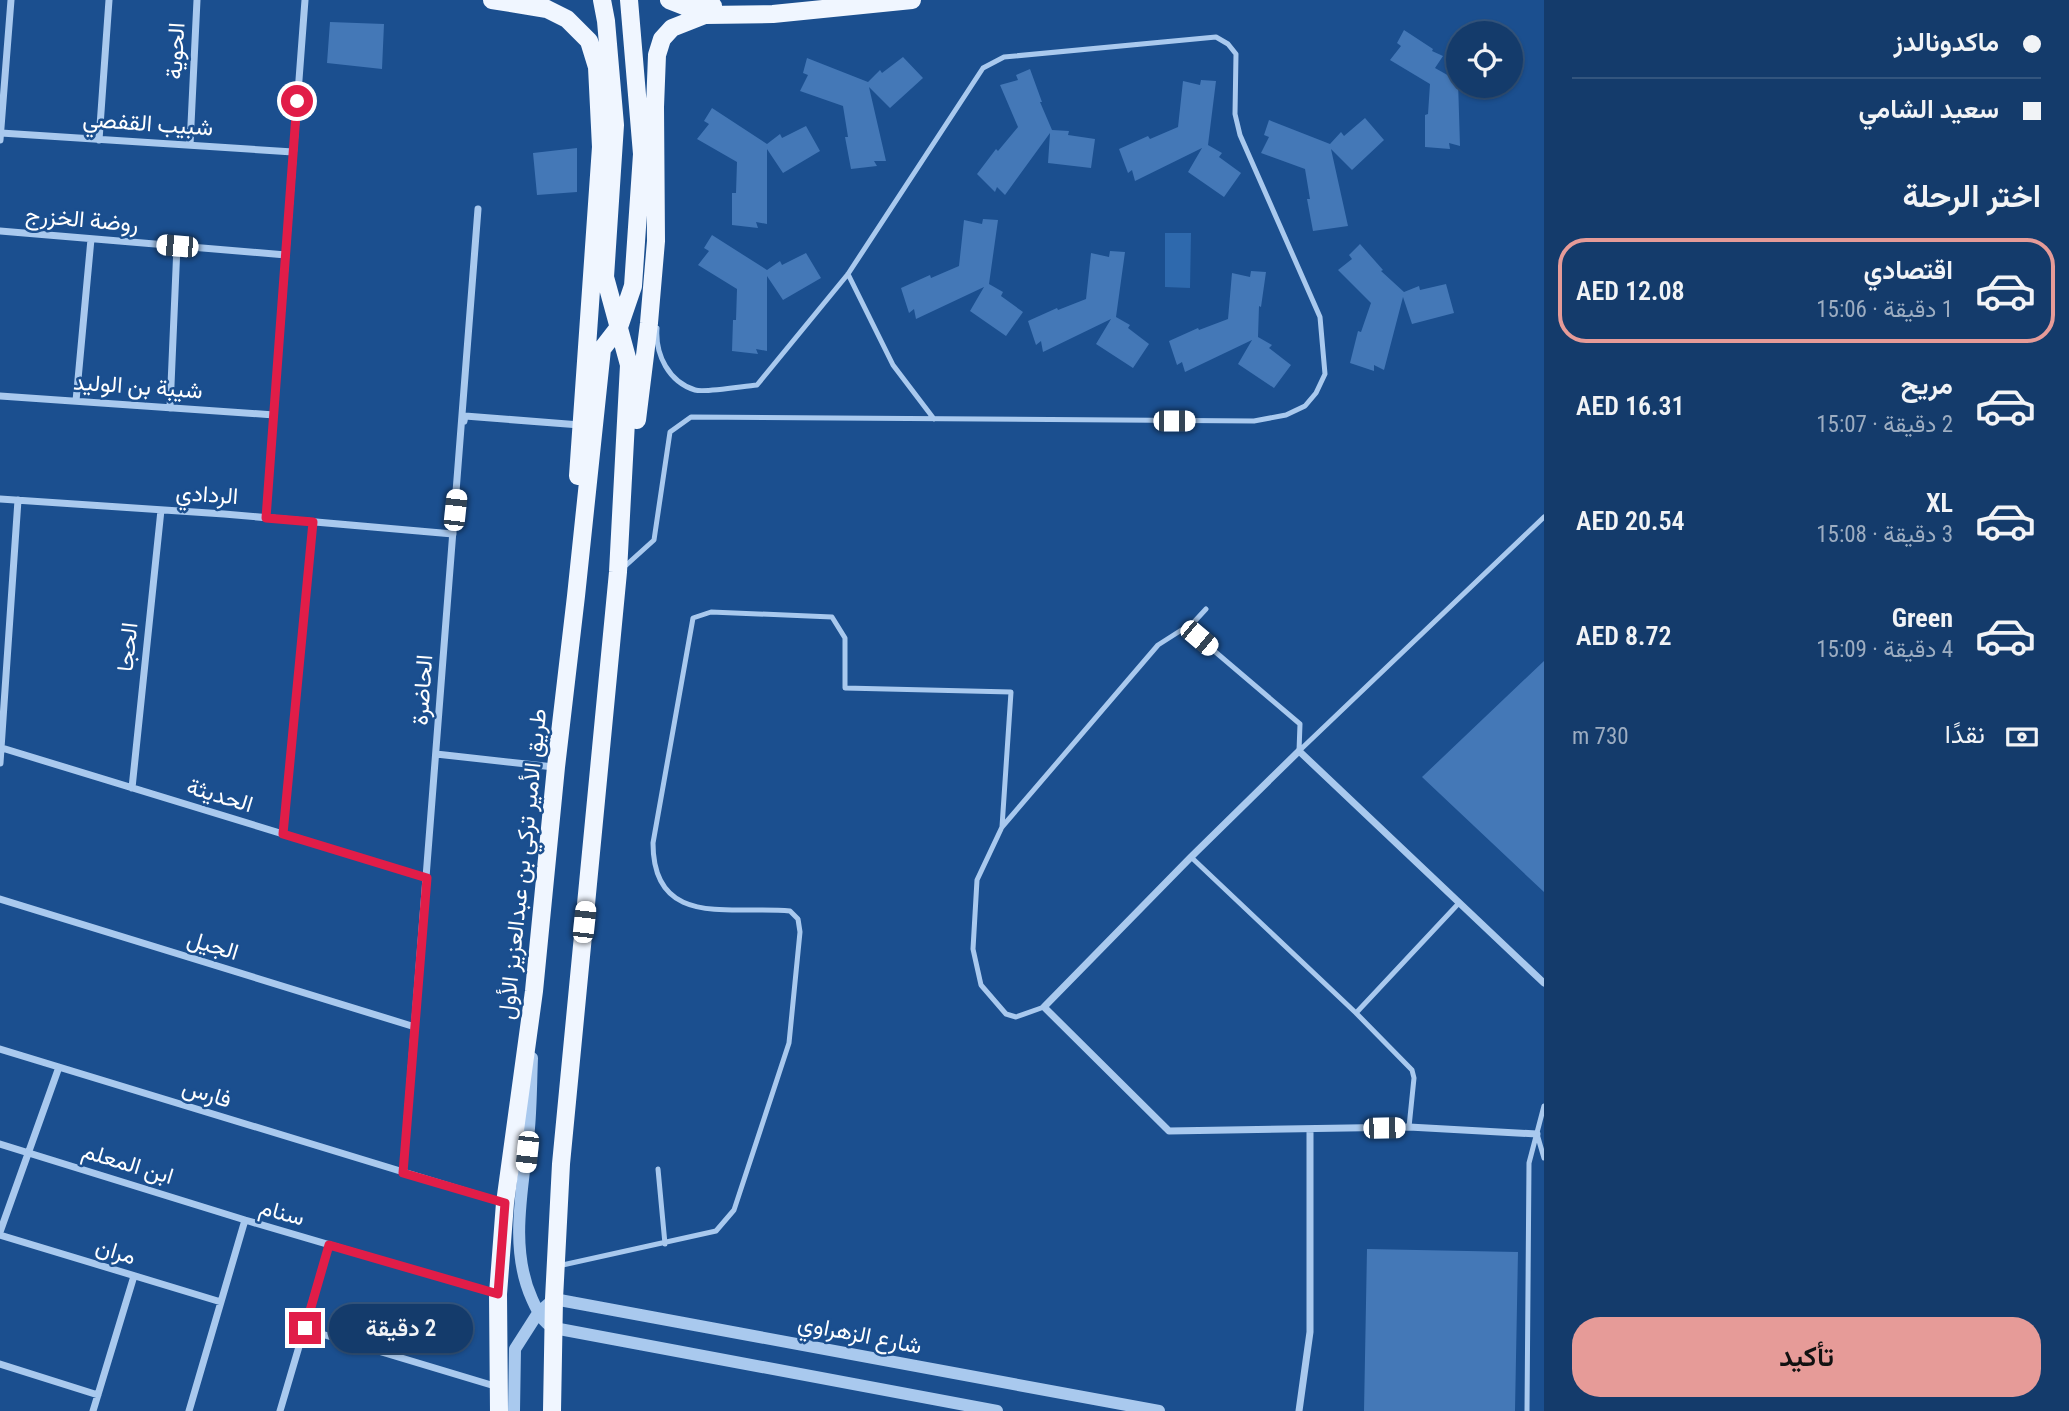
<!DOCTYPE html>
<html lang="ar">
<head>
<meta charset="utf-8">
<style>
	:root { --surface:#143b6b; --page:#1d4271; --text:#f1f3f6; --muted:#9dadc1; --line:#33557e; --accent:#e69b98 }
	body { margin:0; font-family:"Roboto Condensed",Vazirmatn,sans-serif; background:var(--page); color:var(--text); direction:rtl; height:100vh; display:flex; flex-direction:column; font-size:26px; white-space:nowrap }
	* { box-sizing:border-box; margin:0 }
	p { font-size:23px; color:var(--muted) }
	.icon { flex:none; width:38px; height:38px; fill:none; stroke:currentColor; stroke-width:2; stroke-linecap:round; stroke-linejoin:round }
	.map { position:relative; flex:1; overflow:hidden; direction:ltr }
	.details { display:flex; flex-direction:column; background:var(--surface); width:525px }
	.details>* { flex:none }
	.guide { display:grid; align-content:center; height:154px; padding:0 28px; background:var(--surface) }
	.tools { position:absolute; left:1446px; top:21px; display:grid; gap:14px }
	.tools a { display:grid; place-items:center; width:77px; height:77px; border-radius:50%; background:var(--surface); box-shadow:0 2px 5px #0004,0 0 0 2px var(--line); font-size:35px }
	.end { position:absolute; width:32px; height:32px; margin:-16px; border:9px solid #e11d48; background:#fff; box-shadow:0 0 0 4px #fff }
	.from { border-radius:50% }
	.bubble { position:absolute; height:49px; border-radius:24px; background:var(--surface); box-shadow:0 2px 5px #0004,0 0 0 2px var(--line); font-size:23px; font-weight:600; line-height:49px; text-align:center; direction:rtl }
	.car { position:absolute; width:21px; height:42px; margin:-21px -10px; border-radius:9px; box-shadow:0 0 5px 2px #0007; background:linear-gradient(#fff 24%,#345 0 40%,#fff 0 76%,#345 0 86%,#fff 0) }
	.guide b { display:flex; align-items:center; gap:24px; height:66px; font-size:26px }
	.guide b+b { border-top:2px solid var(--line) }
	.guide i { width:18px; height:18px; background:var(--text) }
	ul { padding:0; list-style:none }
	li { display:flex; align-items:center; gap:21px; height:105px; margin:0 14px 10px; padding:0 14px; border:4px solid transparent; border-radius:28px }
	li div { flex:1 }
	li b { display:block; font-size:26px }
	li em { font-style:normal; font-weight:600 }
	li.current { border-color:var(--accent) }
	li>.icon { width:63px; height:63px; stroke-width:1.5 }
	h2 { padding:0 28px; font-size:32px; line-height:84px }
	.pay { display:flex; align-items:center; gap:18px; height:77px; padding:0 28px; font-size:26px }
	.pay p { margin-inline-start:auto }
	.primary-button { display:flex; gap:14px; margin-top:auto; padding:14px 28px }
	.primary-button a { flex:1; height:80px; border-radius:28px; background:var(--accent); color:#111; font-size:28px; font-weight:600; line-height:80px; text-align:center }
	main { display:flex; flex:1; min-height:0 }
	.map>svg:first-child { display:block }
	.green { fill:#2e69ad }
	.building { fill:#4478b7 }
	.lines { fill:none; stroke-linecap:round; stroke-linejoin:round }
	.service { stroke:#a9c9ee; stroke-width:5 }
	.minor { stroke:#a9c9ee; stroke-width:7 }
	.tertiary { stroke:#a9c9ee; stroke-width:12 }
	.primary { stroke:#f0f6ff; stroke-width:18 }
	.route { stroke:#e11d48; stroke-width:9 }
	.labels { text-anchor:middle; stroke-width:5; stroke-linejoin:round; paint-order:stroke }
	.street-label { font-size:23px; fill:#fff; stroke:#1b4f8f }
</style>
</head>
<body>
<main>
<section class="details">
<div class="guide">
<b><i class="from"></i>ماكدونالدز</b>
<b><i></i>سعيد الشامي</b>
</div>
<h2>اختر الرحلة</h2>
<ul>
<li class="current"><svg class="icon" aria-label="car" viewBox="0 0 24 24"><path d="M5 17H2v-5l4-1 3-4h7l3 4 3 1v5h-3M9 17h6M6 11h13"/><circle cx="7" cy="17" r="2"/><circle cx="17" cy="17" r="2"/></svg><div><b>اقتصادي</b><p>1 دقيقة · 15:06</p></div><em>AED 12.08</em></li>
<li><svg class="icon" aria-label="car" viewBox="0 0 24 24"><path d="M5 17H2v-5l4-1 3-4h7l3 4 3 1v5h-3M9 17h6M6 11h13"/><circle cx="7" cy="17" r="2"/><circle cx="17" cy="17" r="2"/></svg><div><b>مريح</b><p>2 دقيقة · 15:07</p></div><em>AED 16.31</em></li>
<li><svg class="icon" aria-label="car" viewBox="0 0 24 24"><path d="M5 17H2v-5l4-1 3-4h7l3 4 3 1v5h-3M9 17h6M6 11h13"/><circle cx="7" cy="17" r="2"/><circle cx="17" cy="17" r="2"/></svg><div><b>XL</b><p>3 دقيقة · 15:08</p></div><em>AED 20.54</em></li>
<li><svg class="icon" aria-label="car" viewBox="0 0 24 24"><path d="M5 17H2v-5l4-1 3-4h7l3 4 3 1v5h-3M9 17h6M6 11h13"/><circle cx="7" cy="17" r="2"/><circle cx="17" cy="17" r="2"/></svg><div><b>Green</b><p>4 دقيقة · 15:09</p></div><em>AED 8.72</em></li>
</ul>
<div class="pay"><svg class="icon" aria-label="cash" viewBox="0 0 24 24"><path d="M3 7h18v10H3z"/><circle cx="12" cy="12" r="2"/></svg>نقدًا<p>730 m</p></div>
<div class="primary-button"><a>تأكيد</a></div>
</section>
<div class="map">
<svg width="1544" height="1411" viewBox="0 0 1544 1411">
	<rect width="100%" height="100%" fill="#1b4f8f"/>
	<path class="green" d="M1165 233H1191L1190 288 1165 287Z"/>
	<path class="building" d="M330 22 384 24 382 69 327 63Z
		M1404 30 1433 49 1432 51 1443 56 1435 68 1458 81 1460 146 1449 143 1450 149 1425 147V115L1428 114 1430 84 1390 60 1401 46 1397 43Z
		M903 57 923 78 890 108 869 87 886 161H874L877 166 851 169 845 137H848L843 106 800 91 808 75 803 73 807 58 868 82 880 70 882 73Z
		M1030 69 1042 102H1040L1052 130 1069 131 1068 135 1095 139 1091 168 1048 163 1050 133 1005 195 997 187 995 192 977 174 996 149 998 151 1018 127 1000 85 1018 80 1016 75Z
		M1201 80 1216 81 1208 145 1222 153 1219 157 1241 173 1224 197 1188 172 1202 148 1135 181 1132 170 1128 173 1119 149 1148 136 1150 139 1178 127 1183 81 1200 85Z
		M712 108 767 144 780 134 782 138 806 126 820 151 783 173 767 149V224L756 222 758 228 732 225V193H736L737 162 697 139 709 124 704 121Z
		M1365 118 1384 140 1352 170 1331 149 1348 226 1313 231 1307 199H1310L1305 169 1261 153 1269 137 1264 135 1269 120 1330 144 1341 132 1344 136Z
		M577 148V192L537 195 533 153Z
		M983 219 998 220 989 284 1003 292 1001 296 1023 312 1006 336 970 311 984 287 916 319 914 309 909 313 901 288 930 275 931 278 959 266 964 220 982 224Z
		M712 235 767 270 780 261 782 265 806 253 821 278 783 300 767 276V351L756 349 758 354 732 351 733 320H736L737 289 698 265 709 251 704 248Z
		M1360 244 1383 270 1381 271 1404 292 1419 286 1420 290 1446 284 1454 313 1412 324 1403 297 1384 370 1374 365V371L1350 363 1358 331 1361 332 1371 303 1338 270 1352 259 1349 255Z
		M1110 251 1125 252 1116 317 1130 325 1128 328 1149 344 1133 368 1096 344 1111 319 1043 352 1041 341 1036 345 1028 321 1057 308 1058 310 1086 299 1091 253 1109 257Z
		M1251 271 1266 272 1261 307 1259 306 1258 337 1272 345 1269 348 1291 365 1274 388 1238 364 1252 340 1185 372 1182 362 1177 365 1169 341 1198 328 1199 330 1228 319 1232 273 1250 277Z
		M1544 661V892L1422 777Z
		M1367 1249 1518 1252 1515 1411H1364Z"/>
	<g class="lines">
		<path class="service" d="M848 274 893 365 934 419
			M623 568 654 540 670 432 691 417 1254 421 1286 415 1305 406 1316 393 1325 374 1320 317 1240 135 1235 114 1236 54 1228 44 1216 37 1004 57 983 68 848 274 757 385C744 386 705 393 695 390 669 382 655 355 657 328
			M1206 609 1194 622V630L1199 638 1300 724 1299 751
			M1299 751 1544 517
			M1191 857 1356 1013 1459 903
			M1044 1007 1016 1017 1006 1014 981 985 973 949 977 880 1002 827 1158 645 1194 622
			M1356 1013 1412 1070 1414 1078 1409 1127
			M1537 1134 1544 1158
			M658 1169 665 1244
			M558 1266 716 1231 734 1210 789 1043 800 932 798 919 790 911C732 905 653 930 653 843L693 618 711 612 832 617 845 638V688L1011 692 1002 827
			M1527 1411 1529 1163 1544 1106"/>
		<path class="minor" d="M1 133 293 152
			M0 140 11 0
			M99 140 109 0
			M190 145 197 0
			M0 231 286 255
			M0 396 274 415
			M76 401 91 239
			M170 408 177 246
			M464 421 465 416 580 425
			M0 499 224 514 453 534V531
			M266 518 305 0
			M2 748 427 878
			M436 754 554 767
			M0 763 18 500
			M132 788 161 510
			M283 834 313 522
			M0 899 415 1027
			M0 1049 505 1203
			M1537 1134 1409 1127 1169 1131 1044 1007 1191 857 1299 751 1544 983
			M0 1144 245 1220
			M403 1173 478 209
			M0 1232 59 1067
			M0 1235 221 1302
			M305 1329 498 1387
			M0 1364 98 1395
			M93 1411 134 1276
			M189 1411 245 1220 497 1294
			M280 1411 329 1245
			M1299 1411 1310 1332V1129"/>
		<path class="tertiary" d="M532 1058C531 1082 531 1105 529 1128 524 1184 508 1246 532 1299 537 1310 542 1322 554 1328L997 1411
			M514 1411 515 1349 538 1313 554 1299 1159 1411"/>
		<path class="primary" d="M492 0 547 9 567 19 589 41 597 67 601 147 578 476
			M669 0 687 7 713 6
			M637 420 649 323 656 241 655 107 657 55 662 39 672 28 705 15 773 14 912 0
			M499 1411 498 1294 505 1203 534 991 556 767 576 596 602 349 619 327 633 286 642 154 629 0
			M552 1411 554 1299 561 1164 618 572 629 365 605 277 615 125 606 21 602 0"/>
	</g>
	<g class="lines">
		<path class="route" d="M297 101 266 518 313 522 283 834 427 878 403 1173 505 1203 498 1294 329 1245 305 1328"/>
	</g>
	<g class="labels">
		<g class="street-label">
			<text transform="translate(175 51) rotate(-87)" y="8">الحوية</text>
			<text transform="translate(148 123) rotate(4)" y="8">شبيب القفصي</text>
			<text transform="translate(82 219) rotate(5)" y="8">روضة الخزرج</text>
			<text transform="translate(138 386) rotate(4)" y="8">شيبة بن الوليد</text>
			<text transform="translate(207 494) rotate(4)" y="8">الردادي</text>
			<text transform="translate(127 647) rotate(-84)" y="8">الحجا</text>
			<text transform="translate(422 690) rotate(-86)" y="8">الحاضرة</text>
			<text transform="translate(220 795) rotate(17)" y="8">الحديثة</text>
			<text transform="translate(522 864) rotate(-84)" y="8">طريق الأمير تركي بن عبدالعزيز الأول</text>
			<text transform="translate(213 945) rotate(17)" y="8">الجيل</text>
			<text transform="translate(207 1093) rotate(17)" y="8">فارس</text>
			<text transform="translate(128 1163) rotate(17)" y="8">ابن المعلم</text>
			<text transform="translate(282 1212) rotate(15)" y="8">سنام</text>
			<text transform="translate(116 1251) rotate(17)" y="8">مران</text>
			<text transform="translate(860 1334) rotate(11)" y="8">شارع الزهراوي</text>
		</g>
	</g>
</svg>
<div class="tools">
<a><svg class="icon" aria-label="locate" viewBox="0 0 24 24"><circle cx="12" cy="12" r="6"/><path d="M12 2v4M12 18v4M2 12h4M18 12h4"/></svg></a>
</div>
<i class="end from" style="left:297px;top:101px"></i>
<i class="end" style="left:305px;top:1328px"></i>
<div class="bubble" style="left:329px;top:1304px;width:144px">2 دقيقة</div>
<i class="car" style="left:177px;top:246px;rotate:275deg"></i>
<i class="car" style="left:1174px;top:421px;rotate:90deg"></i>
<i class="car" style="left:455px;top:510px;rotate:6deg"></i>
<i class="car" style="left:1199px;top:638px;rotate:130deg"></i>
<i class="car" style="left:584px;top:922px;rotate:6deg"></i>
<i class="car" style="left:1384px;top:1128px;rotate:89deg"></i>
<i class="car" style="left:527px;top:1152px;rotate:186deg"></i>
</div>
</main>
</body>
</html>
